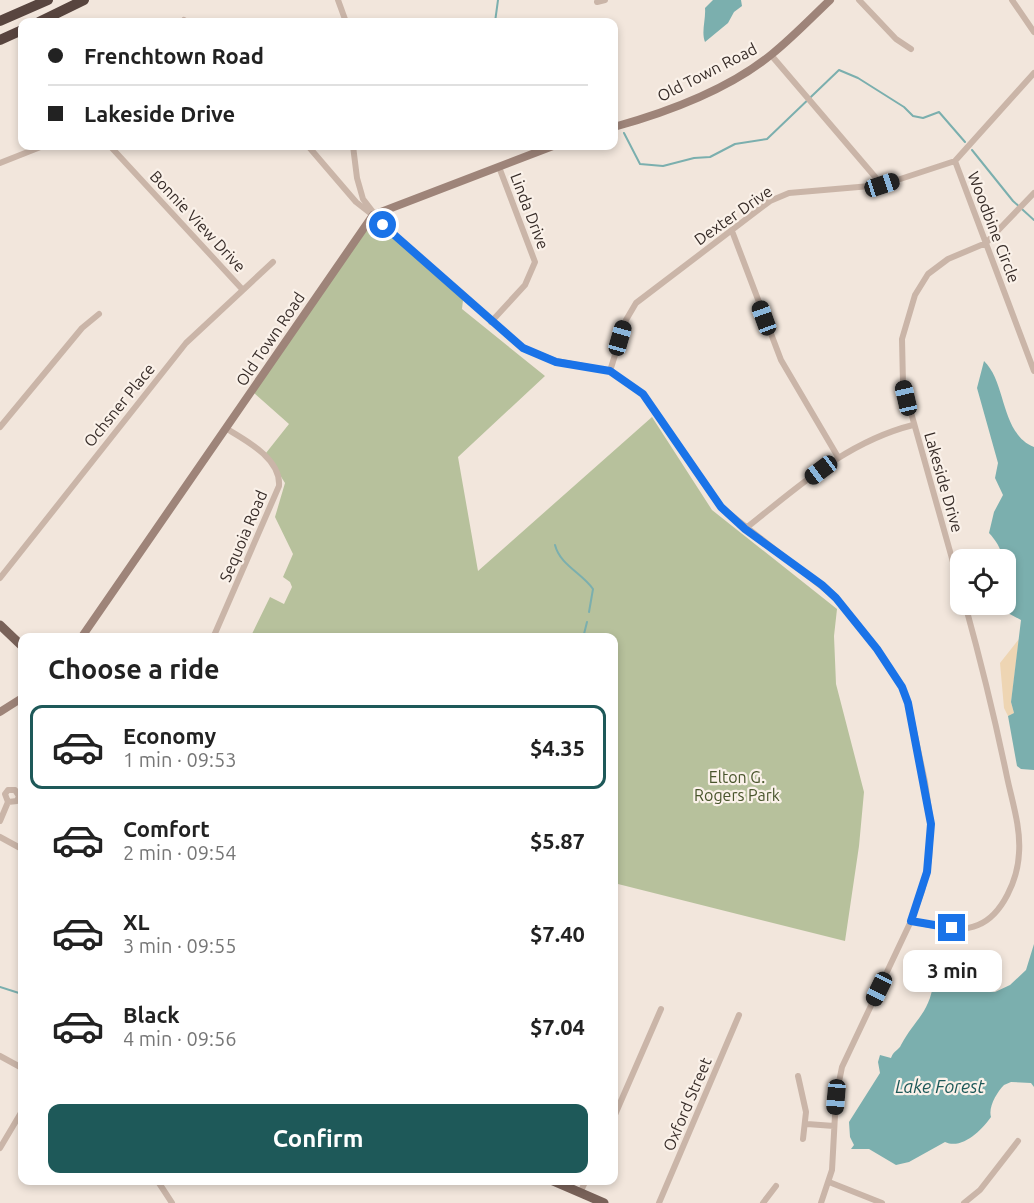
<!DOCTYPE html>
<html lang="en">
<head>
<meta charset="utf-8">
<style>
	:root { --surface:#fff; --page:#f2f2f2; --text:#222; --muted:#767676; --line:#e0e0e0; --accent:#1e5959 }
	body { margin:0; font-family:Ubuntu,sans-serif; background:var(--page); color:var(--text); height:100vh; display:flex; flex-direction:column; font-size:22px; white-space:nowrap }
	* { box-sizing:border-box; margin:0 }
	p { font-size:20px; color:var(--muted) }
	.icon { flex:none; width:33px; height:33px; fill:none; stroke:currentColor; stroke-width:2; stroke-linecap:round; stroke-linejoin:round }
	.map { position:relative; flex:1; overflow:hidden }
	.side { position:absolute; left:18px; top:633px; width:600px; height:552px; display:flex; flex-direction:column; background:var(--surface); border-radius:12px; box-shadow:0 3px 9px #0003 }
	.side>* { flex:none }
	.top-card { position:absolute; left:18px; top:18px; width:600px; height:132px; border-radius:12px; box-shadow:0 3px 9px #0003; display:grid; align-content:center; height:132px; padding:0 30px; background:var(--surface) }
	.tools { position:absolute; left:950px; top:549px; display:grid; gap:12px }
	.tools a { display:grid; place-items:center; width:66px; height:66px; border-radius:12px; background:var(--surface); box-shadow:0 3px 9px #0003; font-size:30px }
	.end { position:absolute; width:27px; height:27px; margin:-14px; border:8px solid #1a73e8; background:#fff; box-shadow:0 0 0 3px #fff }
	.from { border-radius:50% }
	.bubble { position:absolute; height:42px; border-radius:12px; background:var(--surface); box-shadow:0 3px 9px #0003; font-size:20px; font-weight:700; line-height:42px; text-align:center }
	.car { position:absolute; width:18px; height:36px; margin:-18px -9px; border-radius:8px; box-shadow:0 0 4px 2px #0007; background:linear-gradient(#222 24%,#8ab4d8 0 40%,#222 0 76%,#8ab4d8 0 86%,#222 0) }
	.top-card b { display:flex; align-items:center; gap:21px; height:57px; font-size:22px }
	.top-card b+b { border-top:2px solid var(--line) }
	.top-card i { width:15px; height:15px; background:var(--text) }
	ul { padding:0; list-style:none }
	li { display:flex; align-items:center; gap:18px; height:84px; margin:0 12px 9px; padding:0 18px; border:3px solid transparent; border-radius:12px }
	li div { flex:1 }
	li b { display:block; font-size:22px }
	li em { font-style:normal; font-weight:700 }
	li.selected { border-color:var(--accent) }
	li>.icon { width:54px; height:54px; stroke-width:1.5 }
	h2 { padding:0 30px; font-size:27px; line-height:72px }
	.action { display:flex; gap:12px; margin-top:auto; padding:12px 30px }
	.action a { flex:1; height:69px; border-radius:12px; background:var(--accent); color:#fff; font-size:24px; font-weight:700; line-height:69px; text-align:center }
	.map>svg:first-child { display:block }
	.green { fill:#b7c19c }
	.sand { fill:#eed5b3 }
	.water { fill:#7bafae }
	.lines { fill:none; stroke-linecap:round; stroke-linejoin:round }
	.stream { stroke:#7bafae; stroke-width:2 }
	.street { stroke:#cab5a8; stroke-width:6 }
	.secondary { stroke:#9e8479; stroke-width:8 }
	.primary { stroke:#796259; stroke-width:9 }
	.highway { stroke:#58453f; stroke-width:10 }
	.route { stroke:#1a73e8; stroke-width:8 }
	.labels { text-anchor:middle; stroke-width:4.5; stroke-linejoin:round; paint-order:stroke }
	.street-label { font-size:16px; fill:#372c28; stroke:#faf1e9 }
	.park-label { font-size:16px; fill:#49552c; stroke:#faf1e9 }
	.water-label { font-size:18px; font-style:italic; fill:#1e5959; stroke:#faf1e9 }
</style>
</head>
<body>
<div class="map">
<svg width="1034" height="1203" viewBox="0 0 1034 1203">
	<rect width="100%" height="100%" fill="#f2e6dc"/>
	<path class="green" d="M373 218 463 300 462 309 545 376 458 457 478 571 652 417 712 510 837 609 834 636 836 684 864 792 859 846 845 941 614 883V638H250L270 597 284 604 292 587 290 582 283 577 293 554 275 517 285 483 266 453 289 424 254 393Z"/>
	<path class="sand" d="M1019 639 1011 702 1014 713 1008 716 1004 708 1000 663Z"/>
	<path class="water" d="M713 0H741L742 6 734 12 728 23 705 42C701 32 706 19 705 8Z
		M984 361C1007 383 1000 433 1034 447V770L1021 769 1017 766 1008 716 1014 713 1011 702 1021 620 1006 612 1001 605 1005 604C1005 576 1009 554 989 533L994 512 1003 495 995 478 998 463 977 388Z
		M1034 944V1087L1031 1083 1011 1082 1004 1085C997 1092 988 1107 991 1117 982 1130 962 1150 945 1142L909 1162 896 1165 869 1149H851L854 1145 850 1137 849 1122 880 1073 878 1062 880 1055 891 1058C894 1050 899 1050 901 1045 916 1017 929 1015 934 980L956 981 971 990 995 992 1010 985 1026 970Z"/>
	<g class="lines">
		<path class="stream" d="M495 22 498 0
			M624 133 640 164 663 166 694 158 710 157 735 144 767 139 839 70 858 78 904 107 913 116 923 118 939 112 965 142
			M972 150 1013 201 1034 220
			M555 545C560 565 582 573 593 589L589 612
			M583 638 587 622
			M0 987 22 994"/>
		<path class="street" d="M338 0 346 22
			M859 0 896 39 911 49
			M1012 0 1034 32
			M597 2 605 0
			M184 20 187 22
			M771 55 882 185
			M110 146 242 289
			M308 146 356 202 370 213
			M353 146 357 178 363 199 383 225 523 348 556 361 610 371 643 394 721 507 836 598 877 649 902 687 908 703 925 782 931 824 929 860 922 891 911 921 842 1067 836 1097 832 1170 821 1203
			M955 161 1034 371
			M0 163 43 146
			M732 231 781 360 838 457
			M491 322 525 285 535 262 499 167
			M610 371 626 320 636 303 770 201 789 193 882 185 955 161 1034 73
			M0 427 82 328 99 314
			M745 529C798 487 846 442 913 425
			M0 578 186 343 273 262
			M960 587 903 384 902 339 915 295 928 274 948 259 986 243 1034 193
			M213 638 279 486C281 459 247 441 227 429
			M0 821 8 802 5 794 8 790H15L19 796 17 801 8 802
			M0 837 22 849
			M911 921C931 925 958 934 978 925 1003 915 1018 878 1019 853 1021 828 1012 801 1007 777 995 719 981 662 965 604
			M0 1056 22 1068
			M798 1076 806 1112 803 1139
			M614 1117 661 1009
			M807 1124 834 1126
			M0 1148 22 1111
			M157 1180 172 1203
			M829 1182 882 1203
			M580 1193 586 1180
			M659 1203 739 1015
			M763 1203 776 1186
			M964 1203 980 1190 1018 1141"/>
		<path class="secondary" d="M614 127C668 112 728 90 772 54 793 37 811 18 830 0
			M81 638 373 215 553 146
			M0 712 22 698"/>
		<path class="primary" d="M0 625 22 646
			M551 1180 604 1203"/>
		<path class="highway" d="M0 21 48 0
			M39 22 84 0
			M0 40 22 30"/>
	</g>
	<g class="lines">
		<path class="route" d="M383 225 523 348 556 362 610 371 643 394 721 507 745 529 822 585 836 598 877 649 902 687 908 703 931 824 927 872 911 921 952 928"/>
	</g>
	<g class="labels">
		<g class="street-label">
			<text transform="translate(707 72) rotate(-27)" y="6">Old Town Road</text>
			<text transform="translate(530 211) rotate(69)" y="6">Linda Drive</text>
			<text transform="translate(733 215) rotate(-35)" y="6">Dexter Drive</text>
			<text transform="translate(198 221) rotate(47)" y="6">Bonnie View Drive</text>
			<text transform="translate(994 227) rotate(69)" y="6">Woodbine Circle</text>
			<text transform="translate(270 339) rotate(-56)" y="6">Old Town Road</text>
			<text transform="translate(119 405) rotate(-51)" y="6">Ochsner Place</text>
			<text transform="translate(944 482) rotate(74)" y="6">Lakeside Drive</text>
			<text transform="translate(243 536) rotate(-67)" y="6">Sequoia Road</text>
			<text transform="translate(687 1104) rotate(-67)" y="6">Oxford Street</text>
		</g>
		<g class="park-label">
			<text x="737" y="783">Elton G.<tspan x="737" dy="18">Rogers Park</tspan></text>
		</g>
		<g class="water-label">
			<text x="940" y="1093">Lake Forest</text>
		</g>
	</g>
</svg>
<div class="tools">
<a><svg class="icon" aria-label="locate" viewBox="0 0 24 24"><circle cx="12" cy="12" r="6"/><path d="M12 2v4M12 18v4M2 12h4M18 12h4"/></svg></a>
</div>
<i class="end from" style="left:383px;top:225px"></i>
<i class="end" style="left:952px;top:928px"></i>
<div class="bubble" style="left:903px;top:950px;width:99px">3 min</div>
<i class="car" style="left:882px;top:185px;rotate:72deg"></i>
<i class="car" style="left:764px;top:318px;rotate:340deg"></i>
<i class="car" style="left:620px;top:338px;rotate:16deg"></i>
<i class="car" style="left:906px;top:398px;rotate:347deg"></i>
<i class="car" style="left:821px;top:470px;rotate:233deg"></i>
<i class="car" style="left:879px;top:989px;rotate:206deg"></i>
<i class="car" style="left:836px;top:1097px;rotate:185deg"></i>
<div class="top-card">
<b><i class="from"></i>Frenchtown Road</b>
<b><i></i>Lakeside Drive</b>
</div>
<section class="side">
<h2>Choose a ride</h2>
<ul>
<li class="selected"><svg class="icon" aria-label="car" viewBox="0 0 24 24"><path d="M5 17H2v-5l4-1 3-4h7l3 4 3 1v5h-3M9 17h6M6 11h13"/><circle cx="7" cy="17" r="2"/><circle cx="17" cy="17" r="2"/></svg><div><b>Economy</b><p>1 min · 09:53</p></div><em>$4.35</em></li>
<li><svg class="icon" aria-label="car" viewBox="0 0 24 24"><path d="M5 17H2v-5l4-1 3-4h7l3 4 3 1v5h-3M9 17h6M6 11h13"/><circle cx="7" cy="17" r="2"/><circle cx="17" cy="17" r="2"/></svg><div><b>Comfort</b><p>2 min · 09:54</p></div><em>$5.87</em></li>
<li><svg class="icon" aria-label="car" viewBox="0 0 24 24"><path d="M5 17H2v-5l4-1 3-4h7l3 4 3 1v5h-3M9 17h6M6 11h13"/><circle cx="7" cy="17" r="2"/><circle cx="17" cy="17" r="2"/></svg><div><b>XL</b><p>3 min · 09:55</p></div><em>$7.40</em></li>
<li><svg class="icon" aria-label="car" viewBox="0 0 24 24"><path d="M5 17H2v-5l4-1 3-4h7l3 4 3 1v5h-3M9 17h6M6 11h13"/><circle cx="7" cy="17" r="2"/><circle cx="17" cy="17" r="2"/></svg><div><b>Black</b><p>4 min · 09:56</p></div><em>$7.04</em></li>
</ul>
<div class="action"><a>Confirm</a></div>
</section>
</div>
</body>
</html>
